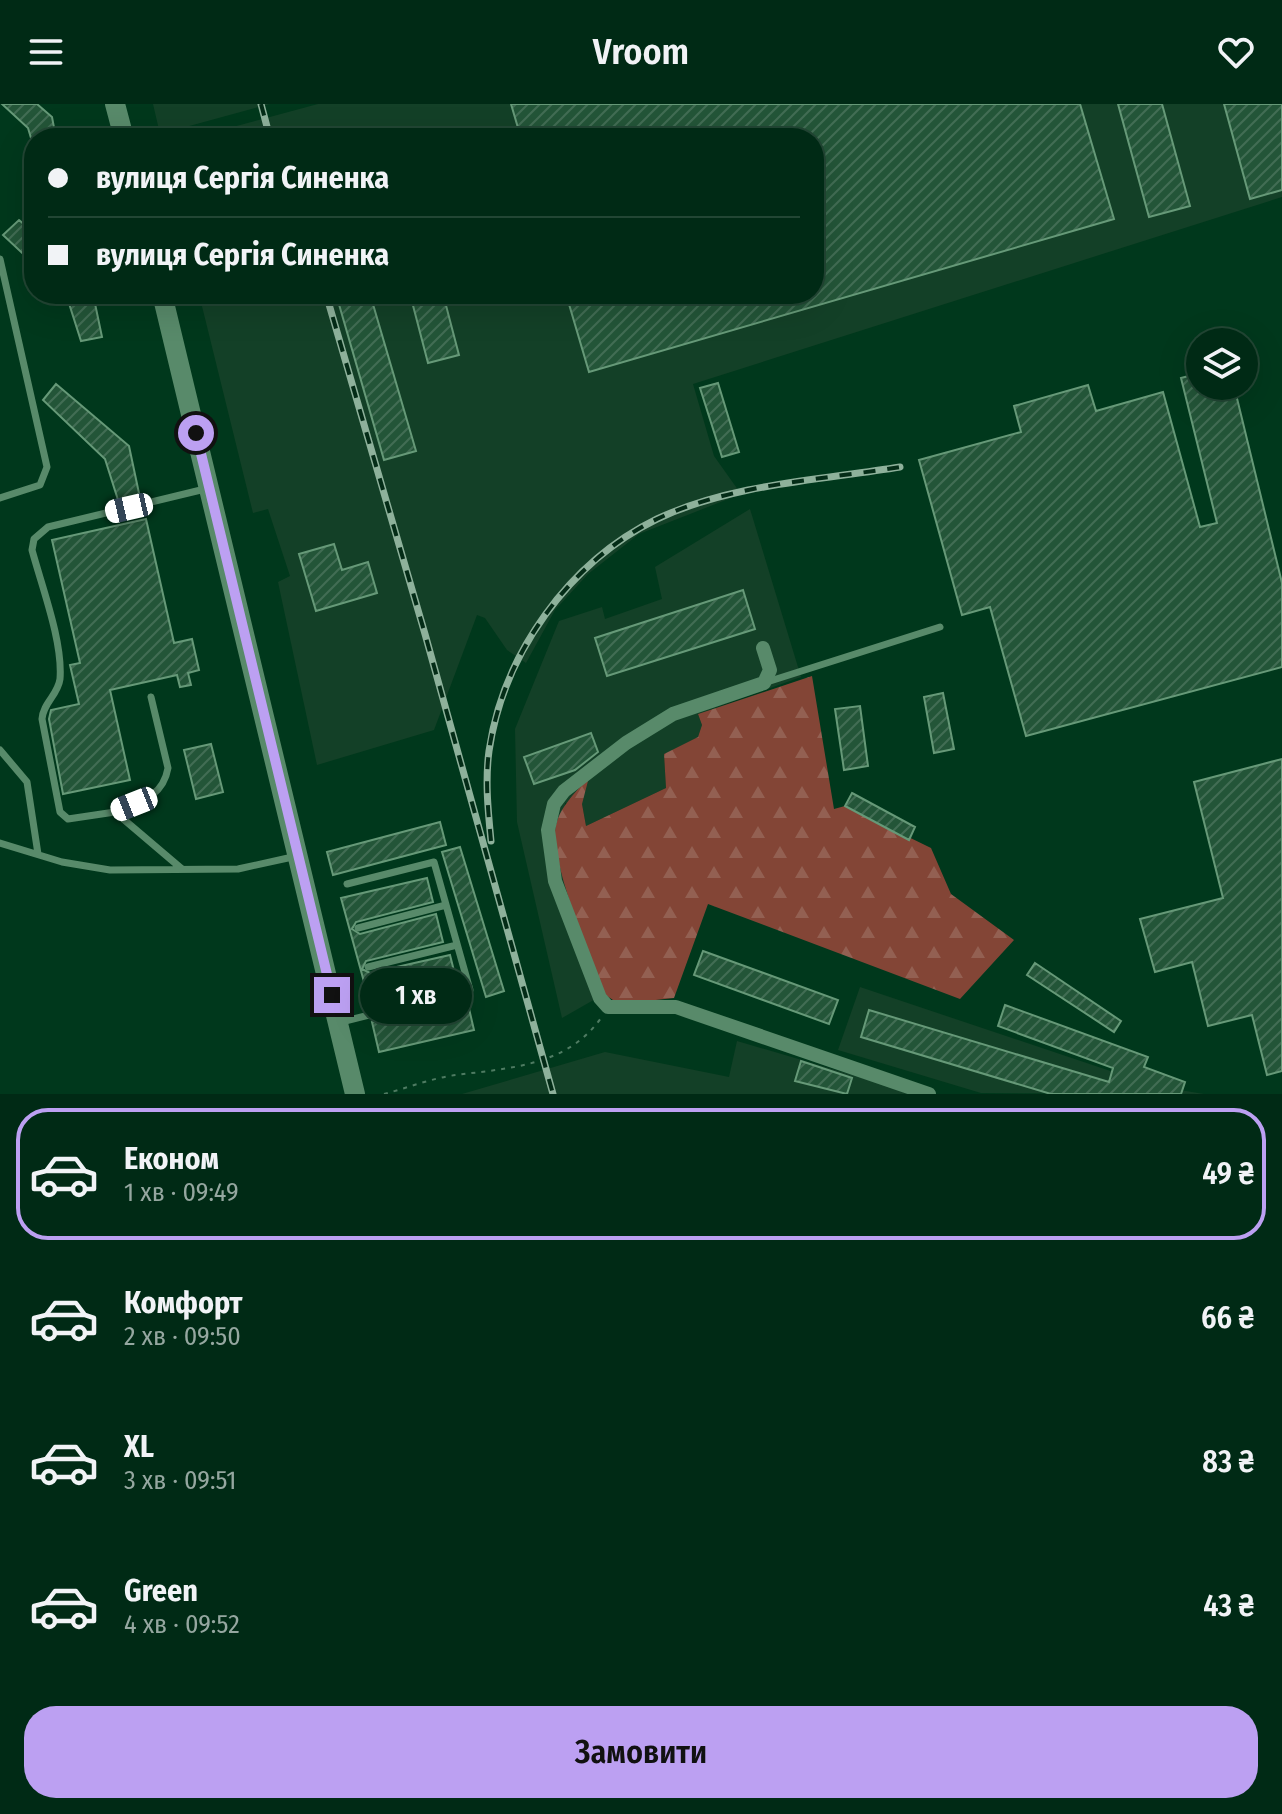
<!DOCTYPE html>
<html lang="uk">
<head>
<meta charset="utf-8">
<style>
	:root { --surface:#002a15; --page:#0a321e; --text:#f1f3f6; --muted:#95a7a0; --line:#224634; --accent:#bca0f2 }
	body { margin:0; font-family:"Fira Sans Condensed",sans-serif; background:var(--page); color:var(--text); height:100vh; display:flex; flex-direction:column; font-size:30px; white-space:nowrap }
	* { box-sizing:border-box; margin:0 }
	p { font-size:26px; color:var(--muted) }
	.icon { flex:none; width:44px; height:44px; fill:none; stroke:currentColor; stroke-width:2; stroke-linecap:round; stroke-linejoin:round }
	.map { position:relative; height:990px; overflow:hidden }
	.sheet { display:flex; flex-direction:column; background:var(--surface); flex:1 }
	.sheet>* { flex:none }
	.top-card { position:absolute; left:24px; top:24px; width:800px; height:176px; border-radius:32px; box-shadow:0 8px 32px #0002,0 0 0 2px var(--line); display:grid; align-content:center; height:176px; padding:0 24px; background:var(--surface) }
	.buttons { position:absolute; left:1186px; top:224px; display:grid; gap:16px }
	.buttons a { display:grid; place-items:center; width:72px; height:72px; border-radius:50%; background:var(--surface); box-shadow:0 8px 32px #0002,0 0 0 2px var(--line); font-size:40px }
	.end { position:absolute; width:36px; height:36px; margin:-18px; border:10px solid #bca0f2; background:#111; box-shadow:0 0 0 4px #111 }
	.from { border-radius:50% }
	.bubble { position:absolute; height:56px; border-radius:28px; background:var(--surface); box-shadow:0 8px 32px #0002,0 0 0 2px var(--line); font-size:26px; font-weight:600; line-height:56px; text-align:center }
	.car { position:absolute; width:24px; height:48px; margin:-24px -12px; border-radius:10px; box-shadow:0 0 6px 2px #0007; background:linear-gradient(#fff 24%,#345 0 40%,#fff 0 76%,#345 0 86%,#fff 0) }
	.top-card b { display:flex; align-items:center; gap:28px; height:76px; font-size:30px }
	.top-card b+b { border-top:2px solid var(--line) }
	.top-card i { width:20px; height:20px; background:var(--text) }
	ul { padding:14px 0 0; list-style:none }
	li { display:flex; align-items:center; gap:24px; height:132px; margin:0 16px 12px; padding:0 8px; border:4px solid transparent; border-radius:32px }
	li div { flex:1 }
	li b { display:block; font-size:30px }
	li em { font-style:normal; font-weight:600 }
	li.active { border-color:var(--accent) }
	li>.icon { width:72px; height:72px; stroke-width:1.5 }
	.primary-button { display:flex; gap:16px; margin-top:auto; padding:16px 24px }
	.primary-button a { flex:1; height:92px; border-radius:32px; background:var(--accent); color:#111; font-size:32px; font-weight:600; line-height:92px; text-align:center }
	header { display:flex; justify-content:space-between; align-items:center; height:104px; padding:0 24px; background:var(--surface); font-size:36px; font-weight:600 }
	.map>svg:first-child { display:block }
	.built { fill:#134027 }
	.forest { fill:url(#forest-firs) }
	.building { fill:url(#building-hatch); stroke:#669978; stroke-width:2 }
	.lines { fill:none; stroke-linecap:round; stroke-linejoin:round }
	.path { stroke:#4e7b62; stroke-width:2; stroke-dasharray:4 6; stroke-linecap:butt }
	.lane { stroke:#588a6a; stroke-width:7 }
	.street { stroke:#588a6a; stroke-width:14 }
	.secondary { stroke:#588a6a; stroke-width:20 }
	.rail-casing { stroke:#8eb19b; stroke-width:7 }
	.rail { stroke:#042c17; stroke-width:4; stroke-dasharray:12; stroke-linecap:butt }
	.route { stroke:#bca0f2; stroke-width:10 }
</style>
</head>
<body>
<header><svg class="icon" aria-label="menu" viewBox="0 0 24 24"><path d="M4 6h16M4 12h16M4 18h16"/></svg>Vroom<svg class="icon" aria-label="heart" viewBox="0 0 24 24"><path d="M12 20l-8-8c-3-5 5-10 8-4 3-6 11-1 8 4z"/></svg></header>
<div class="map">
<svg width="1282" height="990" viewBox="0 0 1282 990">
	<defs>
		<pattern id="forest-firs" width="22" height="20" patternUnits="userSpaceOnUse" patternTransform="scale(2)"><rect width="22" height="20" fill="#834536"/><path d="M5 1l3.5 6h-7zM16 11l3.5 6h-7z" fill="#936052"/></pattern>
		<pattern id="building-hatch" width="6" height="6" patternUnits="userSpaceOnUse" patternTransform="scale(2)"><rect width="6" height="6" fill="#235538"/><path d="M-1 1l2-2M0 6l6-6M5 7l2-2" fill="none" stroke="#426d54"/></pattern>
	</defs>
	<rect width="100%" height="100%" fill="#00381c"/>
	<path class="built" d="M153 0H270L160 30Z
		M318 0H1276L1282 20V93L693 280 714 352 741 390 639 430 588 470 555 506 526 559 507 546 485 514 477 511 434 626 317 661 278 478 290 472 268 405 253 409 199 190H814V34H192Z
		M750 405 801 573 698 610 702 621 698 633 664 650 666 684 586 722 582 700 565 699 604 890 562 914 517 718 515 625 559 517 602 503 605 515 662 495 655 463Z
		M860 883 1155 982 1204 990 981 989 838 946Z
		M737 937 917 990H462L605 948 729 973Z"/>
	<path class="forest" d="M812 572 834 705 845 702 931 744 951 790 1014 836 960 895 708 800 674 894 619 900 604 890C589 847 556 774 555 730 555 707 575 689 589 673L582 700 586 722 666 684 664 650 698 633 702 621 698 610Z"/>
	<path class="building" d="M2 0H37L52 13 56 34H31L28 24Z
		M511 0H1080L1114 115 589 268 566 190H814V34H521Z
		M1118 0H1162L1190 102 1149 113Z
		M1224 0H1282V86L1250 95Z
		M19 116 34 129V160L3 131Z
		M66 190H93L102 233 81 237Z
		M336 190H370L416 347 384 356Z
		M410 190H443L459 251 428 259Z
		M1200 269V282H1234L1282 479V563L1026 632 990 503 962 511 919 356 1021 328 1014 302 1088 281 1096 307 1163 288 1200 423 1217 419 1181 274Z
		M718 279 739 348 722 353 700 284Z
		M56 280 129 342 140 394 119 399 105 355 43 296Z
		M146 415 174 539 192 535 199 566 188 569 191 581 180 583 177 571 110 586 130 676 63 690 49 615 51 606 79 600 70 561 80 559 52 436Z
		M334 440 342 466 368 458 377 489 316 507 299 450Z
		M743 486 755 525 607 572 595 534Z
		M943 589 954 645 934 649 924 593Z
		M860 602 868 662 844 666 835 605Z
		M591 629 598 648 575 666 534 680 524 653Z
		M211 640 223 688 196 695 184 646Z
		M1282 655V967L1267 971 1252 911 1208 922 1192 858 1155 868 1140 815 1223 794 1194 678Z
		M852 689 915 723 909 736 845 702Z
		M440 718 446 741 333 771 327 748Z
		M460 743 504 887 486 893 442 748Z
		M427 774 433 798 356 818 352 825 360 830 436 810 443 838 366 857 362 865 370 869 450 851 456 875 369 896 341 794Z
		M703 847 838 896 829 920 694 871Z
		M1035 859 1121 917 1114 928 1027 871Z
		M467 896 474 926 379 948 372 918Z
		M1005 901 1148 953 1144 963 1185 978 1181 990H1051L861 933 869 906 1109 978 1113 964 998 922Z
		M801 957 852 974 847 990 795 977Z"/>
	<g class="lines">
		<path class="path" d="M384 990C407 984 432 974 456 971 510 964 567 962 601 914"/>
		<path class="lane" d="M0 155 47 363 40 381 0 394
			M767 578 940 523
			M0 646 27 678 38 750
			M115 708C140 698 163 693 168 664L151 593
			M0 739 62 758 110 766 238 765 297 752
			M182 765 115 708 68 715 60 708 42 615C43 599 58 591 60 575 63 538 42 483 32 446L34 435 48 423 205 385
			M358 824 446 801
			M368 863 457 841
			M341 918 470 886 434 758 347 780"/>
		<path class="street" d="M763 544 770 566 764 579 673 610 626 639 564 687 554 700 548 726 555 777 600 894 608 903H676L929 990"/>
		<path class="secondary" d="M115 0 124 34
			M162 190 355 990"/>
		<defs>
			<path id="rail" d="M261 0 270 34
				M326 190 425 530 553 990
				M491 737C488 706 485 677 489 647 503 550 569 458 657 415 731 380 820 376 900 363"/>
		</defs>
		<use href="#rail" class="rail-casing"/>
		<use href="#rail" class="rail"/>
	</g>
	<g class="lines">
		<path class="route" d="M196 329 332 891"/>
	</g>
</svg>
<div class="buttons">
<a><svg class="icon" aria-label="layers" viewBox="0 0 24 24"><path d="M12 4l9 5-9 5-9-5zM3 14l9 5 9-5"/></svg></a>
</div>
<i class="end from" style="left:196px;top:329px"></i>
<i class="end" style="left:332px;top:891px"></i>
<div class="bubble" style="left:360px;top:864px;width:112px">1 хв</div>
<i class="car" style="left:129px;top:404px;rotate:257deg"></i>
<i class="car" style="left:134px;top:700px;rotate:248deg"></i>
<div class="top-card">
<b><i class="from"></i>вулиця Сергія Синенка</b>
<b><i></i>вулиця Сергія Синенка</b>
</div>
</div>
<section class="sheet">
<ul>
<li class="active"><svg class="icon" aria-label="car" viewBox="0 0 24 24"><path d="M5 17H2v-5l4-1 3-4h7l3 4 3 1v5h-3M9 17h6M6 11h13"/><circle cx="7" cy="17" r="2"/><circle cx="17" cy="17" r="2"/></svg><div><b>Економ</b><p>1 хв · 09:49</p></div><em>49 ₴</em></li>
<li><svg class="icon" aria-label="car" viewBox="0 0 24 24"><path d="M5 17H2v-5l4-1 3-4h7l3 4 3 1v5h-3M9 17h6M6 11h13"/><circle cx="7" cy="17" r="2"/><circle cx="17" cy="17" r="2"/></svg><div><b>Комфорт</b><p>2 хв · 09:50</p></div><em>66 ₴</em></li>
<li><svg class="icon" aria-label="car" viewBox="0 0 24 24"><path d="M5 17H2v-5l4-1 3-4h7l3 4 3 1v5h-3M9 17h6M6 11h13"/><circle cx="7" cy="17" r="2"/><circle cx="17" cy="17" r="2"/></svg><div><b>XL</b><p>3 хв · 09:51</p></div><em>83 ₴</em></li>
<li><svg class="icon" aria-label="car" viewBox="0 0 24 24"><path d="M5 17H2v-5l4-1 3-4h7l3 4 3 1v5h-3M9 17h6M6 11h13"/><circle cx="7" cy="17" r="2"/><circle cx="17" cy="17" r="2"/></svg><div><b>Green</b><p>4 хв · 09:52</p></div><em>43 ₴</em></li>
</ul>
<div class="primary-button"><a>Замовити</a></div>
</section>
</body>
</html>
